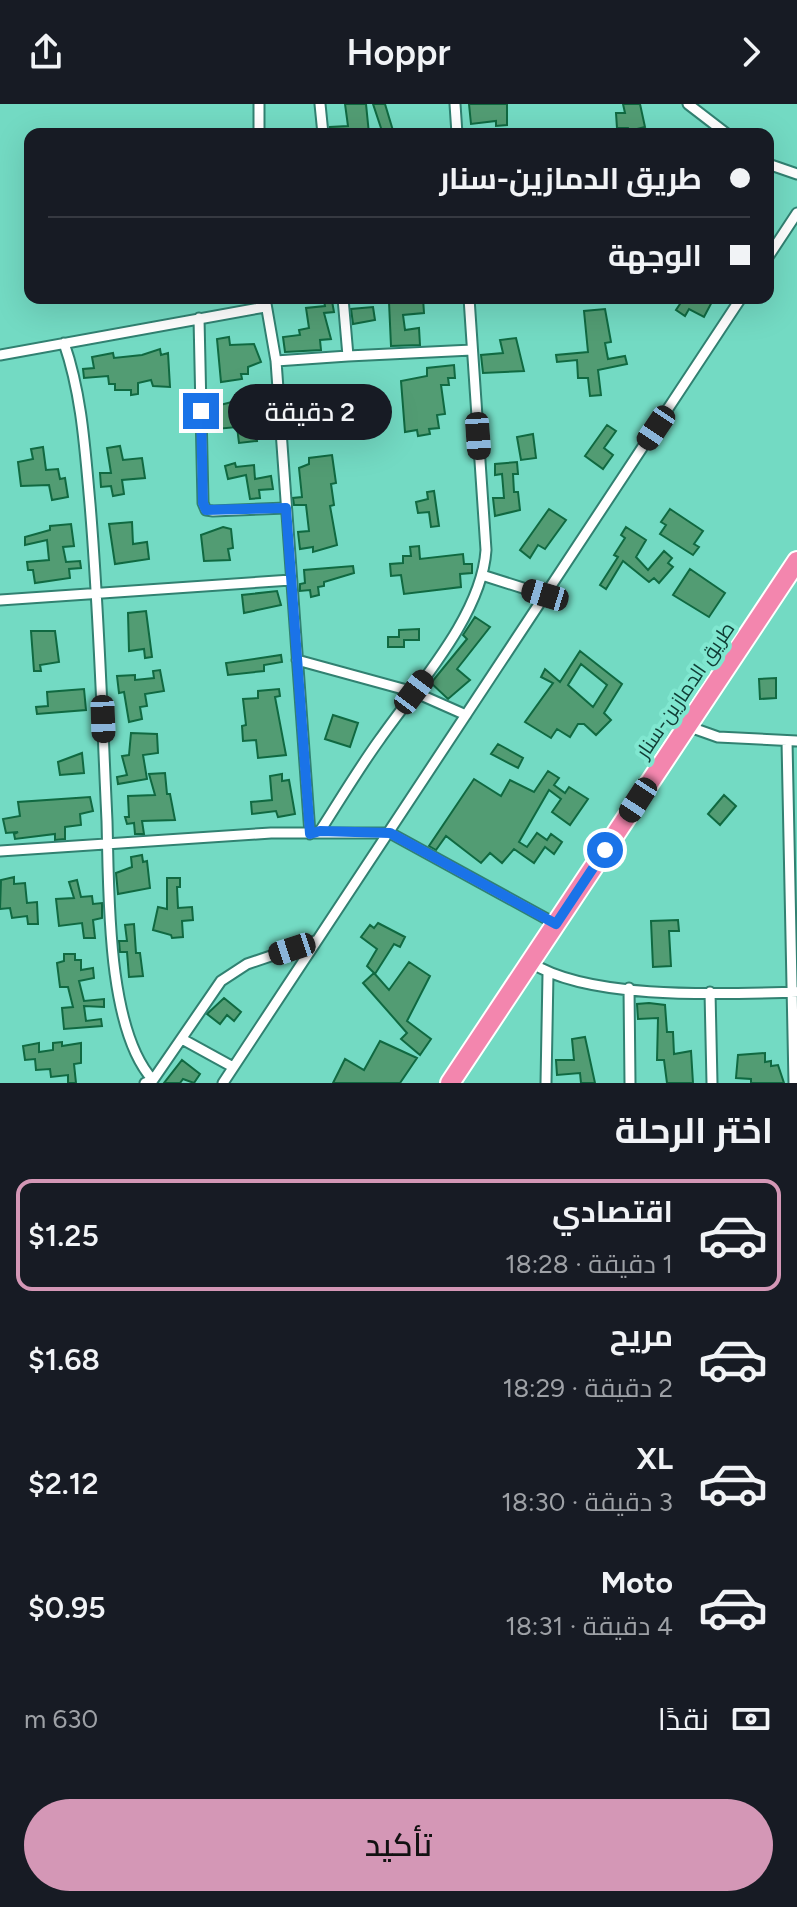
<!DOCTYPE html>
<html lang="ar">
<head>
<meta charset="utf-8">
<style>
	:root { --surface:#171b24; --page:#20242c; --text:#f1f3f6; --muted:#9ea1a6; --line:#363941; --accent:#d497b6 }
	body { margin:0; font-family:Figtree,Cairo,sans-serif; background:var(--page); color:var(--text); direction:rtl; height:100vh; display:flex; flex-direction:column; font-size:30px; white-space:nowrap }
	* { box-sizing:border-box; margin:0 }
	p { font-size:26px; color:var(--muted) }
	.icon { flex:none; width:44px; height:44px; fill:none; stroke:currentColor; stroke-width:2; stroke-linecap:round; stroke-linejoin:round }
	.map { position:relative; height:979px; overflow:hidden; direction:ltr }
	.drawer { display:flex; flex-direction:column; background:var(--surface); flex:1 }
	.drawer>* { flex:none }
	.hud { position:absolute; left:24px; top:24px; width:750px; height:176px; border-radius:16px; box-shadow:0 8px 32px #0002; direction:rtl; display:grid; align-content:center; height:176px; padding:0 24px; background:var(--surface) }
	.end { position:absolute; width:36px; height:36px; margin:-18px; border:10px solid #1a73e8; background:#fff; box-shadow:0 0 0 4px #fff }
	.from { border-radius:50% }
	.bubble { position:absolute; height:56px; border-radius:28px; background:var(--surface); box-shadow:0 8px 32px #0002; font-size:26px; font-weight:600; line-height:56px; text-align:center; direction:rtl }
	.car { position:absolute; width:24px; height:48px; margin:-24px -12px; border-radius:10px; box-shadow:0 0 6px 2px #0007; background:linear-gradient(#222 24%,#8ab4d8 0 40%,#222 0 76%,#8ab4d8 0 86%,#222 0) }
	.hud b { display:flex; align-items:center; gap:28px; height:76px; font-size:30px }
	.hud b+b { border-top:2px solid var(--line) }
	.hud i { width:20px; height:20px; background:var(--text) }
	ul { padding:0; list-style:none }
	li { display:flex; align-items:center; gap:24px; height:112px; margin:0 16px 12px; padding:0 8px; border:4px solid transparent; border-radius:16px }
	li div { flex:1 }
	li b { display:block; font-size:30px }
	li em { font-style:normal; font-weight:600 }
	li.current { border-color:var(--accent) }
	li>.icon { width:72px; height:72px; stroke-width:1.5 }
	h2 { padding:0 24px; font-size:36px; line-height:96px }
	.pay { display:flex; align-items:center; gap:20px; height:88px; padding:0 24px; font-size:30px }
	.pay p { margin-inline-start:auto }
	.action { display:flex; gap:16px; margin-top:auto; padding:16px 24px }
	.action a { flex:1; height:92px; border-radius:48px; background:var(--accent); color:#111; font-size:32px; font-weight:600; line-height:92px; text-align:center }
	header { display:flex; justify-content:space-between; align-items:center; height:104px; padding:0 24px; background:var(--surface); font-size:36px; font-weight:600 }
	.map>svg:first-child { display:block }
	.building { fill:#529c73; stroke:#106941; stroke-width:2; fill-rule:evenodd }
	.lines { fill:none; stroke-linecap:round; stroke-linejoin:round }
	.street-casing { stroke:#318171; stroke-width:13 }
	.highway-casing { stroke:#fff; stroke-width:22 }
	.street { stroke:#fff; stroke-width:9 }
	.highway { stroke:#f386ae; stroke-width:18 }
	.route { stroke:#1a73e8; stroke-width:10 }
	.labels { text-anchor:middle; stroke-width:8; stroke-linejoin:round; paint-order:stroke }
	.street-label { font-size:20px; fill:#0f3c34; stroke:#80e7d0 }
</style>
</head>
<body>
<header><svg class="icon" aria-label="forward" viewBox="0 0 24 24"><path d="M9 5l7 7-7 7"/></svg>Hoppr<svg class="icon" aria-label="share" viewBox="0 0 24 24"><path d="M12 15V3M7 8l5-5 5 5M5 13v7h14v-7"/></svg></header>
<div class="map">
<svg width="797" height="979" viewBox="0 0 797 979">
	<rect width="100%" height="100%" fill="#73dac3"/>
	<path class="building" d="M345 0H366L369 30H330V23L348 22Z
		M373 0H385L394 30H383Z
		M469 0H507V21L496 22V17L471 20Z
		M623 0H640L645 23 629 27 628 24H617L616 9H625Z
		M407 194H423L424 209 403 211 405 226 419 224 420 241 391 242 389 198Z
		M684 194H714L704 213 689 205 685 212 676 206Z
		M324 197H332L334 208 324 209 331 235 320 236 321 246 285 248 283 233 300 231 299 226 309 224 306 204 325 202Z
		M373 203 375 216 353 220 351 205Z
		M605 205 611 238 605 239 608 255 625 252 627 260 598 266 601 291 590 292 588 274H578L577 256 557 258 556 251 588 248 584 207Z
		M229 233 230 241 254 240 261 258 248 263V270H241L242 275 221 278 217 235Z
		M516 234 524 267 483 269 481 251 503 249 500 236Z
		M160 245 161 251 168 249 170 283 153 282 151 276 138 279V290L131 291V286H115V280H109L108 272 84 274 83 265 94 264 92 253 113 249 114 254 142 251Z
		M454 261 455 274H448L449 281H441L445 310 437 311 439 324 429 325 430 330 418 332 417 326 405 328 401 277 427 272V264Z
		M247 290 252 310 264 309 266 326 256 328 257 337 239 339 237 323 216 325 212 303 236 297 235 291Z
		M607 321 616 327 604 344 613 351 603 365 585 352Z
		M533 330 536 354 521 356 517 333Z
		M120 342 123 356 142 354 145 374 122 376 124 390 113 392 111 382 101 383 100 369H111L107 344Z
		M43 343 46 366 58 365 60 375 65 374 68 393 52 396 49 381 21 382 18 358 33 355 31 345Z
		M332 351 336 379 331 380 334 401 330 402 337 441 313 448V443L300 445 298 428 309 427 306 401H294L293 394 302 393 299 364 309 360V354Z
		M517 358 518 370H513L514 388H518L520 406 495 412 493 394H504L502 370 495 371V360Z
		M235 359 236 363 254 361 255 375 271 372 273 385 259 386 260 394 250 395 246 371 228 375 225 362Z
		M434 387 439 422 431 423 429 408 418 409 416 398 428 395 427 388Z
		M549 405 566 416 545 445 538 441 530 454 520 446Z
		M670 405 703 427 694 440 699 443 693 451 660 430 666 421 661 418Z
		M132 418 133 440 147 438 149 455 115 460 109 420Z
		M71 420 74 442 63 443 66 458 80 457 81 464 69 465 70 474 35 479 33 466H28L27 458 49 456 47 436 25 441V433L50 426V422Z
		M223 423 231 425 233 444 228 445 230 456 204 457 201 431Z
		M626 423 646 436 636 453 648 466 664 447 672 454 668 459 673 463 659 479 654 474 649 478 623 457 606 485 600 481 618 453 614 451 625 434 621 431Z
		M419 442 420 455 463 450 464 460H472V469L460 470 461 483 404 490 401 471 391 472 390 460 403 459V452H411L410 443Z
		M353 462 354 469 324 478V482L318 483 319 491 311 493 310 486 300 487V480L305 479 304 466Z
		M690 465 725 489 709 513 673 491Z
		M277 487 281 501 244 509 242 491Z
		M146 507 152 553 145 554 144 545 129 547 128 509Z
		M475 513 490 523 457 565 470 576 448 595 431 579 467 535 463 531Z
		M419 525V536H404V543H388V533H399V526Z
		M31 527H55L59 558 40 561 41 567H34Z
		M580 547 622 580 604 609 611 616 596 631 584 620H578L570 633 557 625 551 634 525 618 553 579 541 573 545 565 560 578ZM581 560 607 581 593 603 568 581Z
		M281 551 282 558 264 561V567L228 571 226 559Z
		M160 566 164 587 145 590 147 602 140 603 142 615 129 618 124 588 119 589 117 572 135 571V576L154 574 153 567Z
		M776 574V594L760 595 759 575Z
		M84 585 86 606 37 610 36 603 48 602 47 588Z
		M279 585 280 592 275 593 286 651 258 654 256 636 243 637 242 622 246 621 243 595 258 594V587Z
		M333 611 358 619 350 643 325 635Z
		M131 629 157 630 158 649 143 651 147 675 118 680 117 673 127 671 122 652 129 651Z
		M498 640 523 654 518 664 491 650Z
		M82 649 84 669 60 671 58 658Z
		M548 667 559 674 554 681 565 689 569 683 588 695 570 721 552 708 561 695 549 686 519 738 527 743 537 729 547 736 551 730 562 738 554 750 545 743 534 759 514 745 502 759 490 749 481 759 446 732 436 746 429 742 474 675 501 692 510 676 534 688Z
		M165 669 167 690H170L175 716 142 717 144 730H135L134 719 127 720 125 713H129L128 692 155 691 149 670Z
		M282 670V677L289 676 295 710 278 713 276 707 252 710 251 698 272 696 270 672Z
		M724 691 736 702 720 721 708 710Z
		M90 693 93 707 80 710 81 721 65 723V735L55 736V730L15 735 14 730 18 728 6 729 3 715 20 712 18 698Z
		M142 751 143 758 147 757 150 784 118 790 116 769 132 763 131 753Z
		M14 773V780L25 779 27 799 37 798 38 820H28L27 812 12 814 10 804 0 805 1 776Z
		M167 774H180V783H177L178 804 192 803 193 816 182 817 183 833 172 834 171 831 153 826 158 803 167 805Z
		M77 776 81 793 92 792 93 800 102 799V814L93 816 95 834H84L82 819 59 822 56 795 74 794 69 778Z
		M678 816 679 827H669L671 862 653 863 651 817Z
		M378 819 405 833 400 843 394 840 375 870 367 862 377 845 361 833 370 821 374 824Z
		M134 820 136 849H140L143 872 129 873 127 848H120L119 837H127L125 821Z
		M64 850H75V856H81V866L93 864 94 874 79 877 84 897 104 895V903L84 902 86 917 101 915 102 922 64 925 62 904 73 903 68 883H60L57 859 64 857Z
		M409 858 430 872 407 917 431 935 420 951 401 935 407 929 363 879 374 869 389 886Z
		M224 894 241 908 234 917 227 911 220 920 207 910Z
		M649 899 665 901 667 928H673L674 950 691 947 693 979H667L664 956H657L658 914 638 915 637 900Z
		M585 933 595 979H581L580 969 557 971 556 956H574L572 935Z
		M380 937 417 954 400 979H333L345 955 364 966Z
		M62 938V942L81 939V959L74 960 76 979H68V971L51 973 50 965 36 966 35 955 25 956 23 942 39 939V948L53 946V939Z
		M765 949V958L771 957V962L778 961 784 979H751V975L736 974 738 951Z
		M182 956 200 970 194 979 183 975 180 979H164Z"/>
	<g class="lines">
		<defs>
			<path id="street" d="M259 0V30
				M320 0 323 30
				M455 0 457 30
				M688 0 727 30
				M768 60 797 70
				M768 153 797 109
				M265 194 276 257 310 730
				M343 194 348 252 472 246
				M199 214 203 399 206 406 213 407 286 404
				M64 239C82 291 85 346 90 400 99 506 102 611 107 717 109 786 106 925 153 976
				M0 251 265 203
				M276 257 348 252
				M485 472 545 491
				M0 496 291 476
				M297 556 414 588 466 611
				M687 622 718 633 797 637
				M787 637 794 979
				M320 727C340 696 359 664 380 635 417 582 482 511 486 446L469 194
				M0 747 271 729H390L556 820
				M530 858C589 897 726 890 797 888
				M629 884 630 979
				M710 888 712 979
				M182 935 233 963
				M145 979 153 976 221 877 247 860 315 837
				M223 979 741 194
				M546 979 548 870"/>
			<path id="highway" d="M450 979 797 457"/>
		</defs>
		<use href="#street" class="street-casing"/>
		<use href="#highway" class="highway-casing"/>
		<use href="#street" class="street"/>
		<use href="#highway" class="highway"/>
	</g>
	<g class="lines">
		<path class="route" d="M201 307 203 399 206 406 286 404 310 730 320 727 390 729 556 820 605 746"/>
	</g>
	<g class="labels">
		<g class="street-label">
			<text transform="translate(685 586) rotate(-56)" y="7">طريق الدمازين-سنار</text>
		</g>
	</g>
</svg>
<i class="end from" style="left:605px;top:746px"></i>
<i class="end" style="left:201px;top:307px"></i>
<div class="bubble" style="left:228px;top:280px;width:164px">2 دقيقة</div>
<i class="car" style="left:656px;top:324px;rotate:214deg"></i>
<i class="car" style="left:478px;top:332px;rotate:176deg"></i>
<i class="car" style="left:545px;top:491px;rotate:287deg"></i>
<i class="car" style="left:414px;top:588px;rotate:37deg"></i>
<i class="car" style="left:103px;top:615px;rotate:178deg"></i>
<i class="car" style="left:638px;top:696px;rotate:213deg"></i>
<i class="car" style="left:292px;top:845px;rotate:252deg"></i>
<div class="hud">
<b><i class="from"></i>طريق الدمازين-سنار</b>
<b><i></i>الوجهة</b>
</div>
</div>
<section class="drawer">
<h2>اختر الرحلة</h2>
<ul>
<li class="current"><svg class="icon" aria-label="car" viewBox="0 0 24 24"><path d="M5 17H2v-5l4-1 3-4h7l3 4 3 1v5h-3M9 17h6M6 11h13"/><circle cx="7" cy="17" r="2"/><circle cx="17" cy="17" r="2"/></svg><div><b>اقتصادي</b><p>1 دقيقة · 18:28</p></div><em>$1.25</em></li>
<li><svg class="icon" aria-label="car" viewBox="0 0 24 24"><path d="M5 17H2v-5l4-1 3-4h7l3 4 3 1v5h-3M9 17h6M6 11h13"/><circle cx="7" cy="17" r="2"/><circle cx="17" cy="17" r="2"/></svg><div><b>مريح</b><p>2 دقيقة · 18:29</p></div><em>$1.68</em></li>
<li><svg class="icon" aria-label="car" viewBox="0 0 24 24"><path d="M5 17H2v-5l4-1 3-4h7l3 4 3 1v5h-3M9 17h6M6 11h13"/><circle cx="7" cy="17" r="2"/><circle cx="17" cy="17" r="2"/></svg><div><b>XL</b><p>3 دقيقة · 18:30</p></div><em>$2.12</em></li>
<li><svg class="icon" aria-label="car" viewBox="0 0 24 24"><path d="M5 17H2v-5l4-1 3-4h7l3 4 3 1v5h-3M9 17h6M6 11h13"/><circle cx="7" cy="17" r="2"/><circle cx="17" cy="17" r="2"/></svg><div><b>Moto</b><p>4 دقيقة · 18:31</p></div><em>$0.95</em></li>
</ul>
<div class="pay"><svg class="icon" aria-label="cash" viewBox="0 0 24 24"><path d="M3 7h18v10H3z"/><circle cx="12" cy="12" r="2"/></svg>نقدًا<p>630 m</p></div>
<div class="action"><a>تأكيد</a></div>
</section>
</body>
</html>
